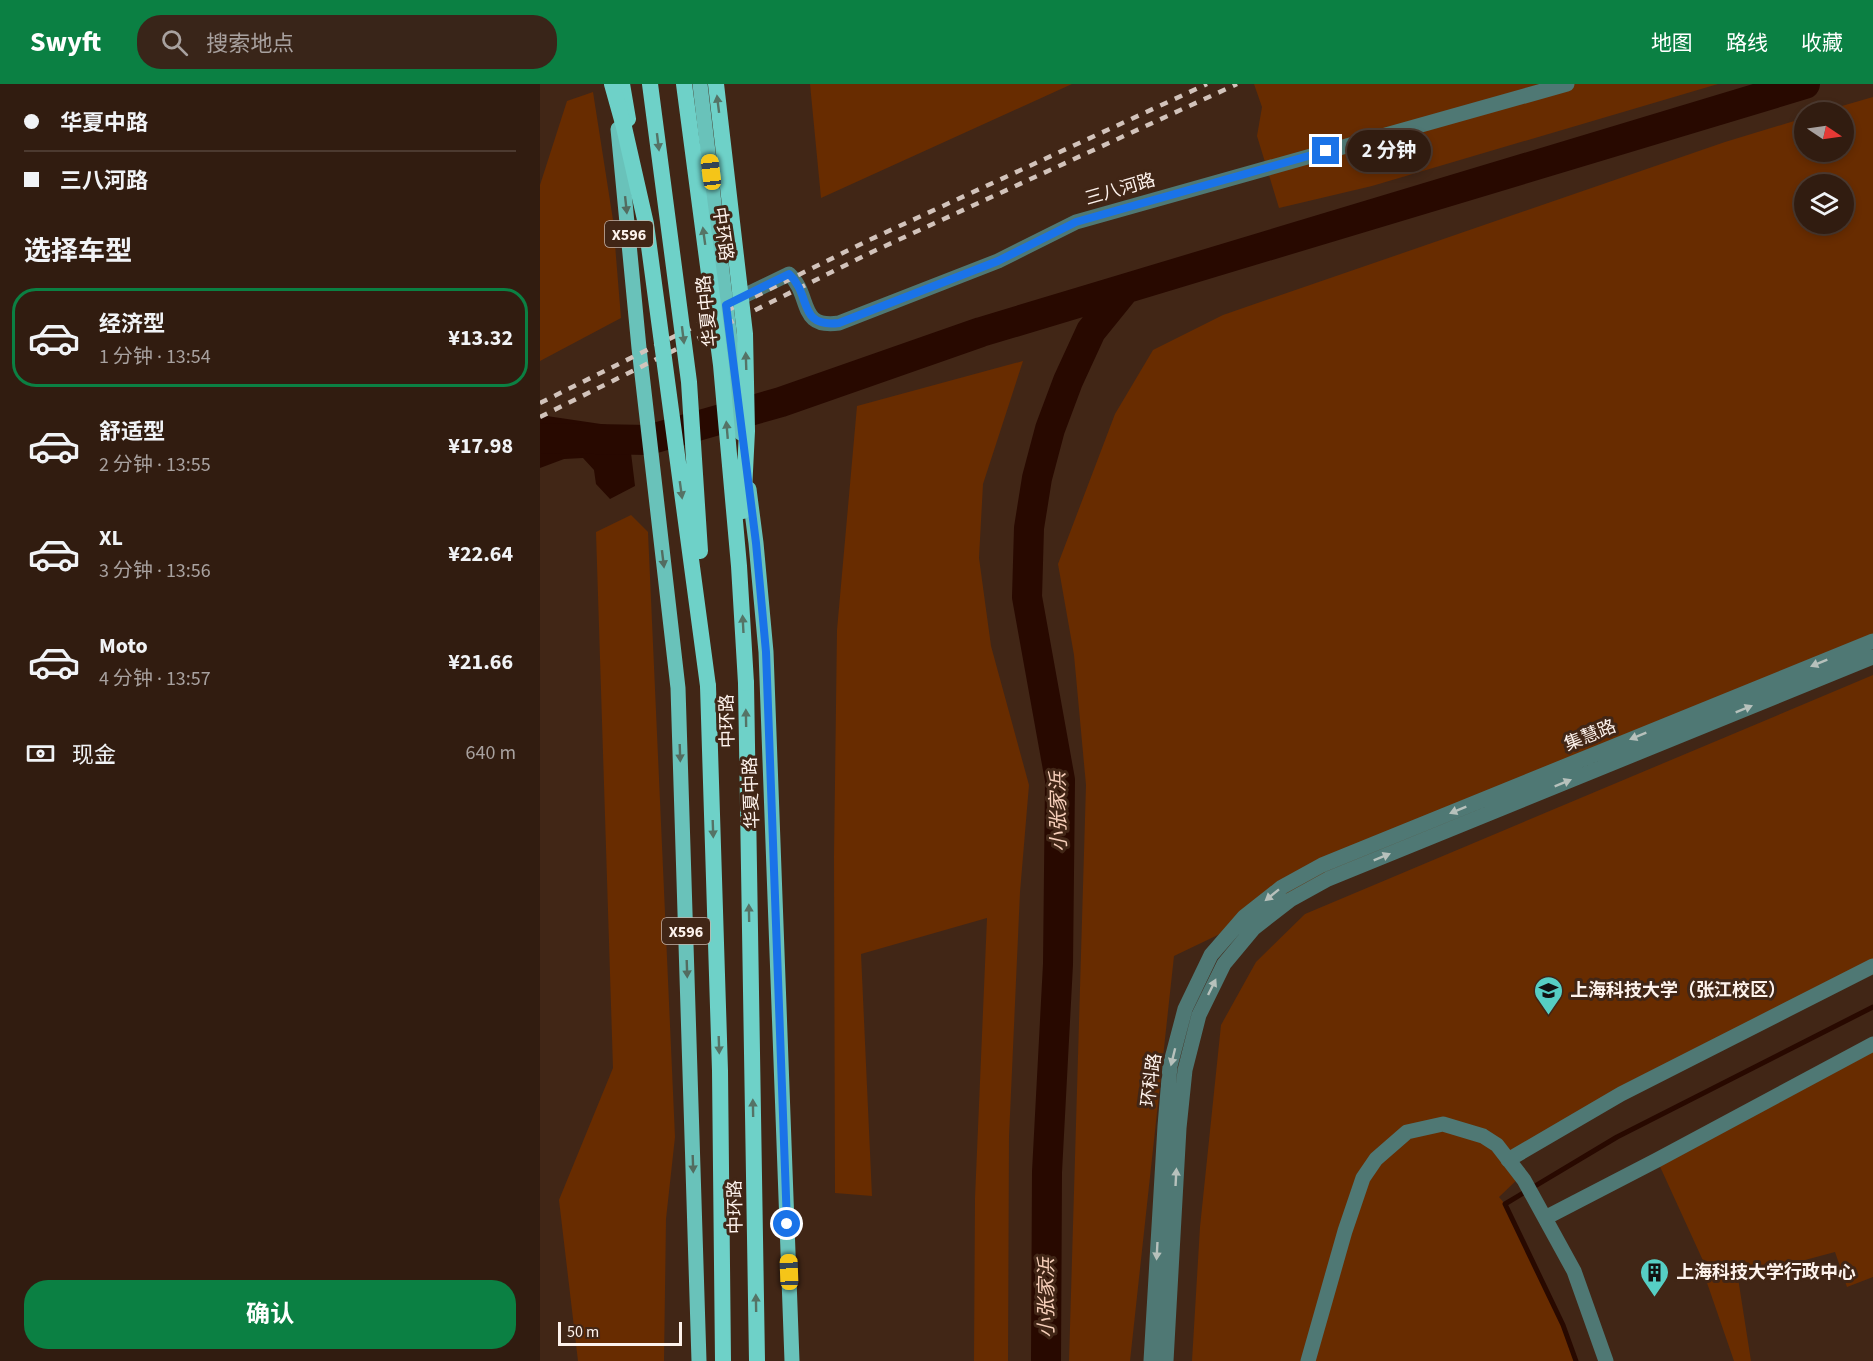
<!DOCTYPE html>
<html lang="zh">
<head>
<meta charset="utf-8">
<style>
	:root { --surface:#311c10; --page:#392519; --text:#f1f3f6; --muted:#a8a19f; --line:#4c3a30; --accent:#0b8043 }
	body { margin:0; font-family:"Source Sans 3","Noto Sans SC",sans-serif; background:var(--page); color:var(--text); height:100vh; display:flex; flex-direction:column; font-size:22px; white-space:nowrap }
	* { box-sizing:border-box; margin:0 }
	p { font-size:20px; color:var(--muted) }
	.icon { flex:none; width:33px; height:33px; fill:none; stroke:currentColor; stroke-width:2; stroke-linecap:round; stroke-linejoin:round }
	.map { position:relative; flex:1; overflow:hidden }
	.panel { display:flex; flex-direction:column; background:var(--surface); width:540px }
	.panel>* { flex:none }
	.top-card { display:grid; align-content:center; height:132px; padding:0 24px; background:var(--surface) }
	.needle { width:39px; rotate:103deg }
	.controls { position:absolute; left:1254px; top:18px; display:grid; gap:12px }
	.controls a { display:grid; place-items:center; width:60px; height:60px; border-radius:50%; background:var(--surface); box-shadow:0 3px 9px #0003,0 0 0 2px var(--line); font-size:30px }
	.scale { position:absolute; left:18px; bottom:15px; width:124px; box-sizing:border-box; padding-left:6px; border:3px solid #fdf2ec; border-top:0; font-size:16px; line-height:21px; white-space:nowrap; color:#fdf2ec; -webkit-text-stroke:4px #412616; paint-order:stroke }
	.end { position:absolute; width:27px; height:27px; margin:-14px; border:8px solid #1a73e8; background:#fff; box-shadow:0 0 0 3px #fff }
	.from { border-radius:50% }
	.bubble { position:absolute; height:42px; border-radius:21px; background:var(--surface); box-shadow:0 3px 9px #0003,0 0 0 2px var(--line); font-size:20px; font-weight:700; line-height:42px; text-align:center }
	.car { position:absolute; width:18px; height:36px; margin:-18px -9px; border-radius:8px; box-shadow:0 0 4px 2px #0007; background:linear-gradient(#f5c518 24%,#345 0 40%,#f5c518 0 76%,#345 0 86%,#f5c518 0) }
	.top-card b { display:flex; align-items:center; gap:21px; height:57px; font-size:22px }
	.top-card b+b { border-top:2px solid var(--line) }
	.top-card i { width:15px; height:15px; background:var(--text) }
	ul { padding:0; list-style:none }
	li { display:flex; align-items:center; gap:18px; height:99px; margin:0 12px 9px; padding:0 12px; border:3px solid transparent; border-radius:24px }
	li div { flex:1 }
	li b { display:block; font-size:22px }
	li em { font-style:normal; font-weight:700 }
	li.active { border-color:var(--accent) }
	li>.icon { width:54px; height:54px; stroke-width:1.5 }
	h2 { padding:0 24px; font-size:27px; line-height:72px }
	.pay { display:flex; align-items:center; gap:15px; height:66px; padding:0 24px; font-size:22px }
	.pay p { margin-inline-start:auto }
	.action { display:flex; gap:12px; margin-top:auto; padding:12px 24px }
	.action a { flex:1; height:69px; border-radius:24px; background:var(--accent); color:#fff; font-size:24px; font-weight:700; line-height:69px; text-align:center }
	header { display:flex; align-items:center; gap:36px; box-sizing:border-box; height:84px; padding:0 30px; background:var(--accent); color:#fff }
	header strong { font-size:28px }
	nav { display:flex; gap:33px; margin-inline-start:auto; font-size:21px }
	.search { width:420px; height:54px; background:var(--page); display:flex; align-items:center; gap:15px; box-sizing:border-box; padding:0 21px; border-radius:24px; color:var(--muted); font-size:22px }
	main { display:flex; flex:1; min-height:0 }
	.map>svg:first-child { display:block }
	.green { fill:#682c00; fill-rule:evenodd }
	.water { fill:#280900 }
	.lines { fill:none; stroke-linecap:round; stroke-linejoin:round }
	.stream { stroke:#280900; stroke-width:5 }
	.river { stroke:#280900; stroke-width:30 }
	.minor { stroke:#4f7874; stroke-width:15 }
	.tertiary { stroke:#4f7874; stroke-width:15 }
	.primary { stroke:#69c2ba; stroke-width:15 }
	.trunk { stroke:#6ed1c8; stroke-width:16 }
	.rail { stroke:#d2c3bb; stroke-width:4.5; stroke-dasharray:8 8; stroke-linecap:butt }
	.trunk-bridge { stroke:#6ed1c8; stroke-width:16 }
	.oneway { fill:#557366 }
	.oneway2 { fill:#536c60 }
	.oneway3 { fill:#b7c1bc }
	.route { stroke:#1a73e8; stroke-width:8 }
	.labels { text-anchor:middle; stroke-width:6; stroke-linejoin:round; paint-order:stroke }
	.shield { fill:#412616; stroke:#c5b5ac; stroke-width:1.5 }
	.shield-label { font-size:16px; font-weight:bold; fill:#fdf2ec }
	.street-label { font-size:18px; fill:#fdf2ec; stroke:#412616 }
	.poi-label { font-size:18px; font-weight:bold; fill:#fdf2ec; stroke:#412616; text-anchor:start }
	.water-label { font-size:20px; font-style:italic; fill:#f6ceb9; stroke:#412616 }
</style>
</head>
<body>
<header>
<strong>Swyft</strong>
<div class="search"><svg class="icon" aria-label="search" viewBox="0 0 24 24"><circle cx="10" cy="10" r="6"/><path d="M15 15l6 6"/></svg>搜索地点</div>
<nav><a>地图</a><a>路线</a><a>收藏</a></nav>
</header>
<main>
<section class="panel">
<div class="top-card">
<b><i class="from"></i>华夏中路</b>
<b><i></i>三八河路</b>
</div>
<h2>选择车型</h2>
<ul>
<li class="active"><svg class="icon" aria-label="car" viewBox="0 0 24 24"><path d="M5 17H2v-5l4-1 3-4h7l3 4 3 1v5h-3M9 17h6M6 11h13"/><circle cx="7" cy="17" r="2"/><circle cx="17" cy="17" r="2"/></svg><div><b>经济型</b><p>1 分钟 · 13:54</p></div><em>¥13.32</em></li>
<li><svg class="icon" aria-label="car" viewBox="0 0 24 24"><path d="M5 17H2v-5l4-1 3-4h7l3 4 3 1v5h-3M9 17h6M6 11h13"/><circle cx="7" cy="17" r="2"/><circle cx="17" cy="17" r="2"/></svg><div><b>舒适型</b><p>2 分钟 · 13:55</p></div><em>¥17.98</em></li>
<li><svg class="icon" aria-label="car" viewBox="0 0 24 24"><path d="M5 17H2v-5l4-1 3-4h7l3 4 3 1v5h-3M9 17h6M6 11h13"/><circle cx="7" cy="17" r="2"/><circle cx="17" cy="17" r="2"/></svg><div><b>XL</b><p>3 分钟 · 13:56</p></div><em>¥22.64</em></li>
<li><svg class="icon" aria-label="car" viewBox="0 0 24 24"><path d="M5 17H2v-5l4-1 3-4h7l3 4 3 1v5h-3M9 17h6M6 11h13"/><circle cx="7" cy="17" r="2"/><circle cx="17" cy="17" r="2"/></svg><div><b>Moto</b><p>4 分钟 · 13:57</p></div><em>¥21.66</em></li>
</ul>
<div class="pay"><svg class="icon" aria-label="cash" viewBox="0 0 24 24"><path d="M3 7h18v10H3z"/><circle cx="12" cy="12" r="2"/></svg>现金<p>640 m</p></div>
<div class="action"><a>确认</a></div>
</section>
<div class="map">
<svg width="1333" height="1277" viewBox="0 0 1333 1277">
	<rect width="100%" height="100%" fill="#412616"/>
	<path class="green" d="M270 0H532L281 114Z
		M714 0H1178L832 102 739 124 717 52 722 23Z
		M53 8 73 136 81 234 0 277V101L27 17Z
		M1333 13V557L1059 668 634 872 590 1277H529L546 701 534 571 518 480 575 330 613 266 683 231 1185 58 1264 34V68H1304V28H1281ZM1264 100H1304V140H1264Z
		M483 277 443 400 439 474 451 562 489 701 480 808 469 1053 468 1277H434L435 1114 447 834 321 870 332 1112 295 1109 294 773 297 546 317 322Z
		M91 431 108 448 135 1053 126 1135 124 1277H38L19 1116 73 984 56 448Z
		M1333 591V882L968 1076 981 1092 959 1113 965 1120 1023 1241 1036 1277H652L660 1143 681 941 716 878 765 830ZM909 1040 948 1046V1055Z
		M1333 960V1193L1307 1203 1295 1168 1198 1194 1211 1277H1194L1165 1193V1181L1117 1076Z"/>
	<path class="water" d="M0 331 88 344 95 402 70 415 56 400 54 386 43 374 24 375 0 384Z"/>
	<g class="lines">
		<path class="stream" d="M1036 1277 1023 1241 965 1120 1077 1053 1333 923"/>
		<path class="river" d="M0 354 108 356 241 318 441 248 1265 0
			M506 1277 507 1088 518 880 520 696 487 513 489 444 497 394 510 345 528 297 551 247 585 205"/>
		<path class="minor" d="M191 218 249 190C272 211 257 245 299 239L458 177 536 138 1027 0
			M968 1076 1081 1010 1333 882
			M1005 1134 1117 1076 1333 960
			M768 1277 805 1147 823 1094 836 1075 867 1048 903 1040 943 1052 957 1061 984 1096 1034 1187 1066 1277"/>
		<path class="tertiary" d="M611 1277 625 1042 630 982 645 925 671 871 704 833 742 803 782 781 1333 557
			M626 1277 639 1044 645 986 659 931 684 880 714 844 750 816 788 795 1333 573"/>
		<path class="primary" d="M160 0 201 349
			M78 45 99 264 138 604 159 1277
			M209 405 216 459 226 568 252 1277"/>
		<path class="trunk" d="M82 0 88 35
			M206 599 217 1277
			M168 602 180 987 183 1277"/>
		<path class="rail" d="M0 319 327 157 667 0
			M0 333 332 168 697 0"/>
		<path class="trunk-bridge" d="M72 0 84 43 106 140 168 602
			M110 0 149 298 160 467
			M144 0 181 281 199 482 206 599
			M176 0 205 250 207 347 203 427"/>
	</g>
	<defs><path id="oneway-solid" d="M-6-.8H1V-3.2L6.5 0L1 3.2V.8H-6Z" transform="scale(1.5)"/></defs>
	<g class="oneway">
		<use href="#oneway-solid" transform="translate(178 20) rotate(-97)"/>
		<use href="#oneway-solid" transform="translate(118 58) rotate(83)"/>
		<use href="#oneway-solid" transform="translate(164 152) rotate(-98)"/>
		<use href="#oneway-solid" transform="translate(143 251) rotate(83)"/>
		<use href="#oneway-solid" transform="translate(206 277) rotate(-92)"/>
		<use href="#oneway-solid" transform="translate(187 346) rotate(-95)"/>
		<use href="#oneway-solid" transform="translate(141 406) rotate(82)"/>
		<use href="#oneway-solid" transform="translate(203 540) rotate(-93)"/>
		<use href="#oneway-solid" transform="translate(206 634) rotate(-91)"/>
		<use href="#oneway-solid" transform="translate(173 745) rotate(88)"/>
		<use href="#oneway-solid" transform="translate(209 829) rotate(-91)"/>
		<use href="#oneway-solid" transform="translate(179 961) rotate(88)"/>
		<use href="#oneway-solid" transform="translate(213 1024) rotate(-91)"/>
		<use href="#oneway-solid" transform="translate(216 1219) rotate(-91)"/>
	</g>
	<g class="oneway2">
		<use href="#oneway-solid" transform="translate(86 121) rotate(84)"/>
		<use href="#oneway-solid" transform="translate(123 475) rotate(83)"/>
		<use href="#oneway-solid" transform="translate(140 669) rotate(88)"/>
		<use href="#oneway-solid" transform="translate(147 885) rotate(88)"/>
		<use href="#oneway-solid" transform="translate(153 1080) rotate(88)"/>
	</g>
	<g class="oneway3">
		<use href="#oneway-solid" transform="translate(1279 579) rotate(158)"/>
		<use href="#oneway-solid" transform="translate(1204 625) rotate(-22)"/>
		<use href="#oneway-solid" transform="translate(1098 652) rotate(158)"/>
		<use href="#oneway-solid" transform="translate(1023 699) rotate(-22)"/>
		<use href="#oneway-solid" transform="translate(918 726) rotate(158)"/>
		<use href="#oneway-solid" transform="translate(842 773) rotate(-22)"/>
		<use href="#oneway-solid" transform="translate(732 811) rotate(141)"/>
		<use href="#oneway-solid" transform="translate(672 903) rotate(-64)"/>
		<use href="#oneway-solid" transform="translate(633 973) rotate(104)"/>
		<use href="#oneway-solid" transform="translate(636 1093) rotate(-87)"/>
		<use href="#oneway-solid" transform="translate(617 1167) rotate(93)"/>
	</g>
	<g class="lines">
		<path class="route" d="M247 1140 226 568 216 459 186 221 249 190C272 211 257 244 299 239L458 177 536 138 786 67"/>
	</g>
	<defs>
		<symbol id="university-pin" viewBox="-11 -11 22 30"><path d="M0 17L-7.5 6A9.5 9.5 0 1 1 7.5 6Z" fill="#56cec4" stroke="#412616"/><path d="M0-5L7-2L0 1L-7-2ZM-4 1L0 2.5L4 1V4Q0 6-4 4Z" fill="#111"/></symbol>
		<symbol id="building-pin" viewBox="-11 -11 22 30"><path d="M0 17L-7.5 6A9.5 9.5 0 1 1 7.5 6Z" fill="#56cec4" stroke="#412616"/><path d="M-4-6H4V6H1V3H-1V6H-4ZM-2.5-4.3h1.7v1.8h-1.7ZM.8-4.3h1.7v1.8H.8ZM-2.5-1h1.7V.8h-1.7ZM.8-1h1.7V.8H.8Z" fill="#111"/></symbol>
	</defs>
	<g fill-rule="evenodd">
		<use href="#university-pin" x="992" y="890" width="33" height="45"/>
		<use href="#building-pin" x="1098" y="1172" width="33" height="45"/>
	</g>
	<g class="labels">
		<g class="shield">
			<rect x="65" y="137" width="48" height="26" rx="4.5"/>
			<rect x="122" y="834" width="48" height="26" rx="4.5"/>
		</g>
		<g class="shield-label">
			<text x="89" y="156">X596</text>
			<text x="146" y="853">X596</text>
		</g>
		<g class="street-label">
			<text transform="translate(580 105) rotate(-16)" y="6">三八河路</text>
			<text transform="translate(183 150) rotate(82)" y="6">中环路</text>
			<text transform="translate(167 227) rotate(-96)" y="6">华夏中路</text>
			<text transform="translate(187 637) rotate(-91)" y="6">中环路</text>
			<text transform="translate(1050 651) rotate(-22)" y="6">集慧路</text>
			<text transform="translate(211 709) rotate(-92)" y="6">华夏中路</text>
			<text transform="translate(611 996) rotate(-82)" y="6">环科路</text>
			<text transform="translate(195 1123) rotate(-91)" y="6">中环路</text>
		</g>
		<g class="poi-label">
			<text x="1030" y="912">上海科技大学（张江校区）</text>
			<text x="1136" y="1194">上海科技大学行政中心</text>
		</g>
		<g class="water-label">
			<text transform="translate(518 728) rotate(-91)" y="7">小张家浜</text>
			<text transform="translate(506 1214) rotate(-90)" y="7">小张家浜</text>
		</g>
	</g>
</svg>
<div class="controls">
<a><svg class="needle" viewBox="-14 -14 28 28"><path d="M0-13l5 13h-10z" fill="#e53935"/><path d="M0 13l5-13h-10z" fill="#a8a19f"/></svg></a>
<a><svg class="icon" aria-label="layers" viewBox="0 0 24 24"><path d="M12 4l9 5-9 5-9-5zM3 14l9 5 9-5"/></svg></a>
</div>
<div class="scale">50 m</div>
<i class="end from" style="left:247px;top:1140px"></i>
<i class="end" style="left:786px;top:67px"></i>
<div class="bubble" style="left:807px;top:46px;width:84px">2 分钟</div>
<i class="car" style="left:171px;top:88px;rotate:353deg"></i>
<i class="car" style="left:249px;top:1188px;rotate:358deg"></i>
</div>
</main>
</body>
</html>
